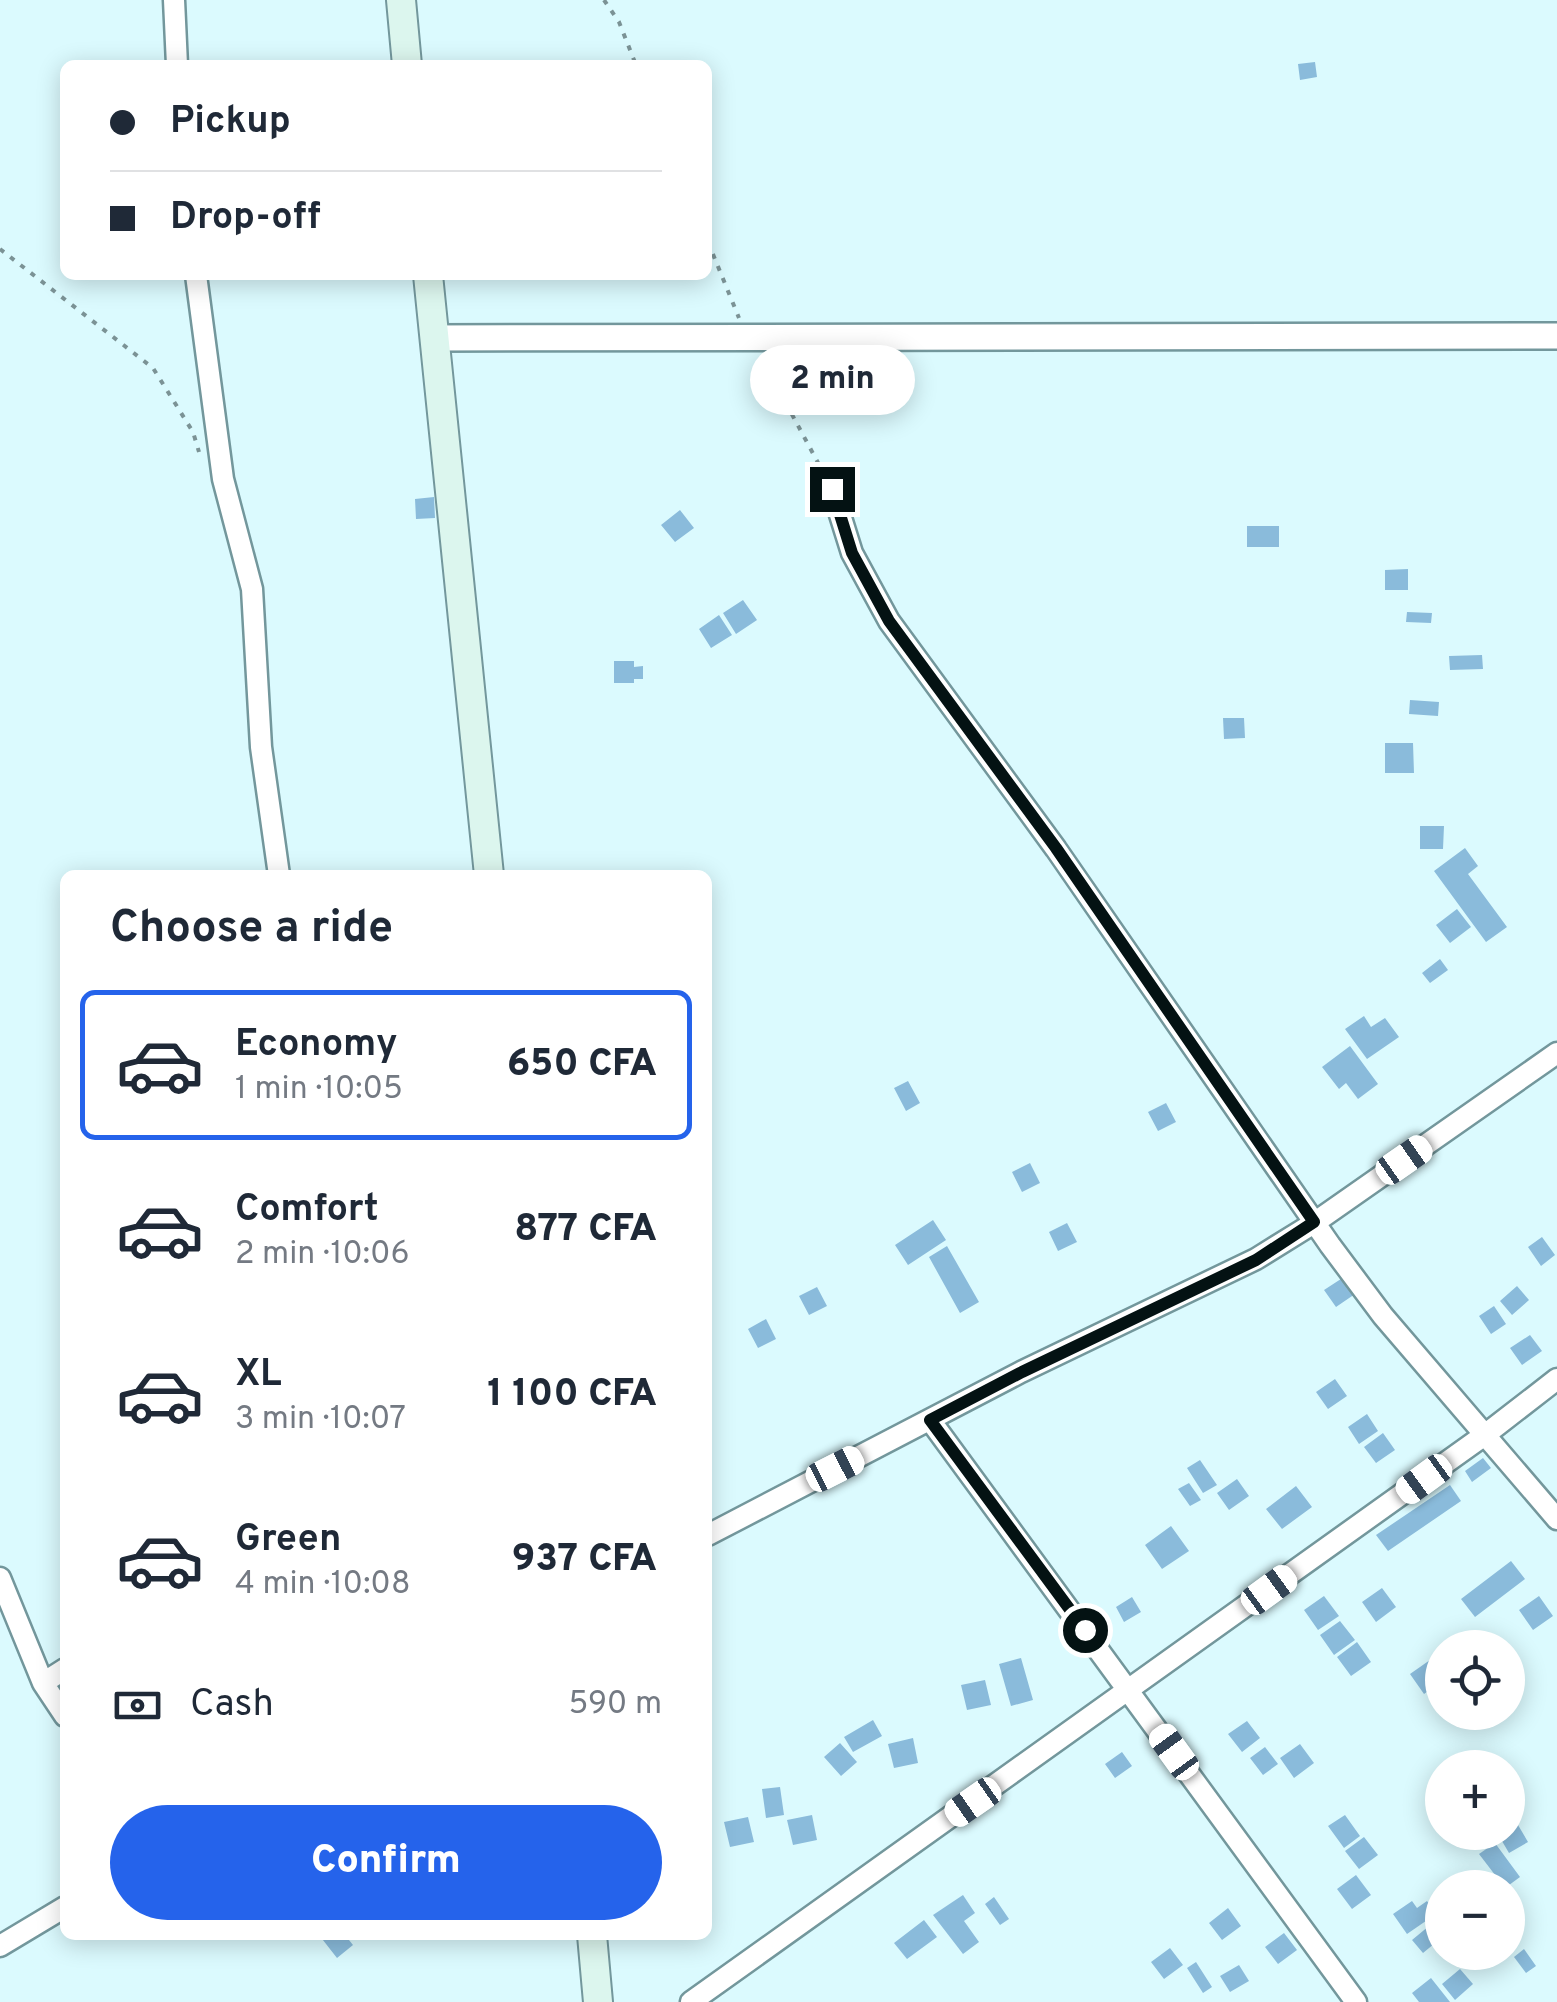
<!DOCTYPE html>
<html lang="en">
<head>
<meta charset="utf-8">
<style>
	:root { --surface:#fff; --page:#f2f2f3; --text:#1f2937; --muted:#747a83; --line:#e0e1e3; --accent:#2563eb }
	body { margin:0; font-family:Overpass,sans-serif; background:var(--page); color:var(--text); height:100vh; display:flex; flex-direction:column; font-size:38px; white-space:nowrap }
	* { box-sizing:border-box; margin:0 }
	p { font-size:32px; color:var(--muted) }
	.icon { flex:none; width:55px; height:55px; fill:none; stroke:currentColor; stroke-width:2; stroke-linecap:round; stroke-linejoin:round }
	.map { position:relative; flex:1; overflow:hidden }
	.side { position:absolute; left:60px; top:870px; width:652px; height:1070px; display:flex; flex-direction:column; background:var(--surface); border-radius:15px; box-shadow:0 5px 25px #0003 }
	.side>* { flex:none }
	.banner { position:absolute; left:60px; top:60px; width:652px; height:220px; border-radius:15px; box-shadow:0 5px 25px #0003; display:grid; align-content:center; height:220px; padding:0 50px; background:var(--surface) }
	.controls { position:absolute; left:1425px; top:1630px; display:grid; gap:20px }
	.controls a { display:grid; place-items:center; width:100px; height:100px; border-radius:50%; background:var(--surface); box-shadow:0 5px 25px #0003; font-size:50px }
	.end { position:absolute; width:45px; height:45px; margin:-22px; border:12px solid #041213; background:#fff; box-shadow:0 0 0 5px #fff }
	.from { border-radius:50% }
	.bubble { position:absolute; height:70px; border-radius:35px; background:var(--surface); box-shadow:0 5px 25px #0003; font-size:32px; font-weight:800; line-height:70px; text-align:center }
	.car { position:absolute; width:30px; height:60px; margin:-30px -15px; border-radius:12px; box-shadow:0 0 8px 2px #0007; background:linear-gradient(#fff 24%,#345 0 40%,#fff 0 76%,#345 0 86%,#fff 0) }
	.banner b { display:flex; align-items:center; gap:35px; height:95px; font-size:38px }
	.banner b+b { border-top:2px solid var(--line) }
	.banner i { width:25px; height:25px; background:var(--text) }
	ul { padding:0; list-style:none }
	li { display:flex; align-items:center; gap:30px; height:150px; margin:0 20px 15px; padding:0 30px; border:5px solid transparent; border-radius:15px }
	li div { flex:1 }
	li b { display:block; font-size:38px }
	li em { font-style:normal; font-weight:800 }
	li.current { border-color:var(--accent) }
	li>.icon { width:90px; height:90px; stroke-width:1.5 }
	h2 { padding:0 50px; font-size:45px; line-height:120px }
	.pay { display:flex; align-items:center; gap:25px; height:110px; padding:0 50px; font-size:38px }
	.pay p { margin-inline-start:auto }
	.button { display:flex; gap:20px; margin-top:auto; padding:20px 50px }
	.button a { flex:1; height:115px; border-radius:60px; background:var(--accent); color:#fff; font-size:40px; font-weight:800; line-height:115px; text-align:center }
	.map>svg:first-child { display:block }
	.building { fill:#8abbdb }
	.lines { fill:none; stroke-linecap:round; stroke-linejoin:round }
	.minor-casing { stroke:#73979c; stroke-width:25 }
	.tertiary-casing { stroke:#73979c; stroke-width:30 }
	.secondary-casing { stroke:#73979c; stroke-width:32 }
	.path { stroke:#7b9295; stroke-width:4; stroke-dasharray:5 8; stroke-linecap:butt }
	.minor { stroke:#fff; stroke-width:20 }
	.tertiary { stroke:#fff; stroke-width:25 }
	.secondary { stroke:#dcf6ee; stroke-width:28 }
	.route { stroke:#041213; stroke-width:12 }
</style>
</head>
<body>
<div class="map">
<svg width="1557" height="2002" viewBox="0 0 1557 2002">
	<rect width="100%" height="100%" fill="#dbfafe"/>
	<path class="building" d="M1315 62 1317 77 1300 80 1298 64Z
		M434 497 435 518 416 519 415 499Z
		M680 510 694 528 675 542 661 525Z
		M1247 526H1279V547H1247Z
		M1408 569V590H1385V570Z
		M743 600 757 620 736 634 723 613Z
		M1407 612 1432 613 1431 623 1406 622Z
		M719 615 732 635 711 648 699 629Z
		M1482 655 1483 669 1450 670 1449 656Z
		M614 661H634V667L643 666V679H634V683H614Z
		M1410 700 1439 702 1438 716 1409 714Z
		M1223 718H1244L1245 738 1224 739Z
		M1385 743H1413L1414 773H1385Z
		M1420 826H1444L1443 849H1420Z
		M1465 848 1478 866 1468 874 1507 927 1486 942 1434 871Z
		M1457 909 1471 927 1450 943 1436 925Z
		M1440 959 1448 970 1430 983 1422 973Z
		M1364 1016 1371 1027 1385 1018 1399 1037 1367 1059 1345 1029Z
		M1350 1046 1378 1084 1358 1099 1346 1083 1339 1089 1322 1067Z
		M908 1081 920 1103 906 1111 894 1088Z
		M1166 1103 1176 1122 1158 1131 1148 1112Z
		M1030 1163 1040 1183 1022 1192 1012 1172Z
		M933 1220 946 1240 908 1265 895 1245Z
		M1067 1223 1077 1242 1058 1251 1049 1232Z
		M1542 1237 1555 1255 1541 1266 1528 1247Z
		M947 1246 979 1302 960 1313 929 1257Z
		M1344 1277 1355 1294 1336 1307 1324 1290Z
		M1517 1286 1529 1300 1512 1315 1500 1301Z
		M817 1287 827 1306 809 1315 799 1296Z
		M1494 1306 1506 1324 1491 1334 1479 1316Z
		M766 1319 776 1339 758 1348 748 1329Z
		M1530 1335 1542 1351 1522 1365 1510 1348Z
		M1335 1379 1347 1396 1328 1409 1316 1392Z
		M1367 1414 1378 1431 1359 1444 1348 1427Z
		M1383 1433 1395 1450 1376 1463 1364 1447Z
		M1483 1458 1491 1468 1472 1482 1465 1471Z
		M1200 1460 1217 1485 1203 1493 1187 1468Z
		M1237 1479 1249 1496 1229 1510 1217 1493Z
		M1189 1483 1201 1500 1190 1506 1178 1489Z
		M1450 1485 1461 1501 1388 1551 1376 1535Z
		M1296 1486 1312 1507 1282 1529 1266 1509Z
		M1171 1526 1189 1551 1162 1569 1145 1545Z
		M1511 1561 1525 1579 1475 1617 1461 1599Z
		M1382 1588 1396 1607 1376 1622 1362 1602Z
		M1324 1596 1339 1616 1318 1630 1304 1610Z
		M1539 1596 1553 1616 1533 1630 1519 1610Z
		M1132 1597 1141 1612 1124 1622 1116 1607Z
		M1340 1621 1355 1640 1334 1655 1320 1635Z
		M1357 1642 1371 1662 1351 1676 1337 1657Z
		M1021 1658 1033 1700 1011 1706 999 1664Z
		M1430 1660 1442 1677V1681L1424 1694 1410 1674Z
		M985 1680 991 1705 967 1710 961 1685Z
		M873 1720 882 1736 853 1752 844 1737Z
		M1247 1721 1260 1738 1242 1752 1228 1734Z
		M913 1738 918 1763 894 1768 888 1744Z
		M840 1743 857 1762 841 1776 824 1757Z
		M1300 1744 1314 1763 1294 1778 1280 1758Z
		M1265 1747 1278 1764 1263 1775 1250 1758Z
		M1122 1752 1132 1766 1115 1778 1105 1764Z
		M780 1787 784 1815 766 1818 762 1789Z
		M812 1815 817 1840 793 1845 787 1820Z
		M1345 1815 1360 1836 1344 1848 1328 1826Z
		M748 1817 754 1842 730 1847 724 1822Z
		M1518 1825 1528 1842 1509 1853 1499 1836Z
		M1364 1837 1378 1855 1359 1869 1345 1851Z
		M1495 1843 1520 1877 1505 1888 1479 1854Z
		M1356 1875 1371 1895 1352 1909 1337 1889Z
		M963 1895 975 1913 964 1921 979 1942 963 1954 933 1915Z
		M994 1897 1009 1919 1000 1925 985 1904Z
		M1412 1901 1417 1908 1427 1901 1436 1914 1407 1934 1393 1914Z
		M1228 1908 1241 1926 1222 1940 1209 1923Z
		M924 1920 937 1937 907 1959 894 1943Z
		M1429 1926 1440 1939 1423 1953 1412 1940Z
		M1284 1933 1297 1950 1278 1964 1265 1947Z
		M319 1935H345L353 1945 337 1958Z
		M1170 1948 1183 1965 1164 1979 1151 1962Z
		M1524 1949 1536 1966 1526 1973 1514 1957Z
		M1196 1962 1212 1987 1203 1993 1187 1968Z
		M1239 1965 1249 1981 1230 1992 1220 1976Z
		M1460 1969 1473 1984 1455 2000 1442 1984Z
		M1431 1978 1450 2002H1419L1412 1993Z"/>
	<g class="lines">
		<defs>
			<path id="minor" d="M174 0 177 65
				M196 275 223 479 252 589 261 747 279 875
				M832 489 852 553 889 621 1056 849 1330 1245 1383 1316 1557 1519
				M930 1420 1356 2002
				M708 1535 1021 1372 1256 1259 1314 1223 1557 1053
				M0 1578 43 1683
				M65 1669 43 1683 65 1716
				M0 1946 65 1907
				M691 2002 1486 1434 1557 1379"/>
			<path id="tertiary" d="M434 338 1557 336"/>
			<path id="secondary" d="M401 0 407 65
				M428 275 489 875
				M592 1935 598 2002"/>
		</defs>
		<use href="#minor" class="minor-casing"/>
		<use href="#tertiary" class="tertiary-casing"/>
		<use href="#secondary" class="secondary-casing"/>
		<path class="path" d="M604 0 619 22 636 65
			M708 242 739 318
			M0 249 153 368 193 432 199 452
			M761 357 823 472"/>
		<use href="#minor" class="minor"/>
		<use href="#tertiary" class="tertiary"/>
		<use href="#secondary" class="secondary"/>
	</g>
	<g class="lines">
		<path class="route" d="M832 489 852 553 889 621 1056 848 1314 1222 1256 1260 1022 1372 930 1420 1085 1630"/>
	</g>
</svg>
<div class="controls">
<a><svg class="icon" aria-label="locate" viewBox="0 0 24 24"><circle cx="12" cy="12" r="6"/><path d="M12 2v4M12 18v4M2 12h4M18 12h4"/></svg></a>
<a>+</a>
<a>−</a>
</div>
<i class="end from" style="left:1085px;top:1630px"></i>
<i class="end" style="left:832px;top:489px"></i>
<div class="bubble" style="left:750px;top:345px;width:165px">2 min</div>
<i class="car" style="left:1404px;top:1160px;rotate:55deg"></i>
<i class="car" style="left:835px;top:1469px;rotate:63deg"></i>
<i class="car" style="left:1424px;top:1479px;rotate:234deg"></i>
<i class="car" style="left:1269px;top:1590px;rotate:54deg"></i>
<i class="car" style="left:1174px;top:1752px;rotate:324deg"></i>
<i class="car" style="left:973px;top:1802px;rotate:235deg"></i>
<div class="banner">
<b><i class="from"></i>Pickup</b>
<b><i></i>Drop-off</b>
</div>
<section class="side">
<h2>Choose a ride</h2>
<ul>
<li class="current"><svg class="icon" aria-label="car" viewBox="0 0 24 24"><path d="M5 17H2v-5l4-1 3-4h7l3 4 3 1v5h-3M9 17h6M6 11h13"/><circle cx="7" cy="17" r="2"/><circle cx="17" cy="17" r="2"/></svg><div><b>Economy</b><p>1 min · 10:05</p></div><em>650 CFA</em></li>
<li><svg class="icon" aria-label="car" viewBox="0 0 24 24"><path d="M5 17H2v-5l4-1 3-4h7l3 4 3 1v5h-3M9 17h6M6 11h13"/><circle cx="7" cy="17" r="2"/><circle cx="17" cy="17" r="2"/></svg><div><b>Comfort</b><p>2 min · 10:06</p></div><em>877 CFA</em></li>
<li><svg class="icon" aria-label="car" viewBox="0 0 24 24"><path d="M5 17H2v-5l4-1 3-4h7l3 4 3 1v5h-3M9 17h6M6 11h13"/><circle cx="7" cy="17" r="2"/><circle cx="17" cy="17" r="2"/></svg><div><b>XL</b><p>3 min · 10:07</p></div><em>1 100 CFA</em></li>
<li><svg class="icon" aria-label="car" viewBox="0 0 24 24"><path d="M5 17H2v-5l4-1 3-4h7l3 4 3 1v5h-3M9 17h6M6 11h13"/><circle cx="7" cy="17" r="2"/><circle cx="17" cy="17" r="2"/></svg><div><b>Green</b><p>4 min · 10:08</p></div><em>937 CFA</em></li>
</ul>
<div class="pay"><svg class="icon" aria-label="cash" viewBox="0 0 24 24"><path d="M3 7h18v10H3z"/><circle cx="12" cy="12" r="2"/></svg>Cash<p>590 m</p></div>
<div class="button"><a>Confirm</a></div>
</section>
</div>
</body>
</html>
